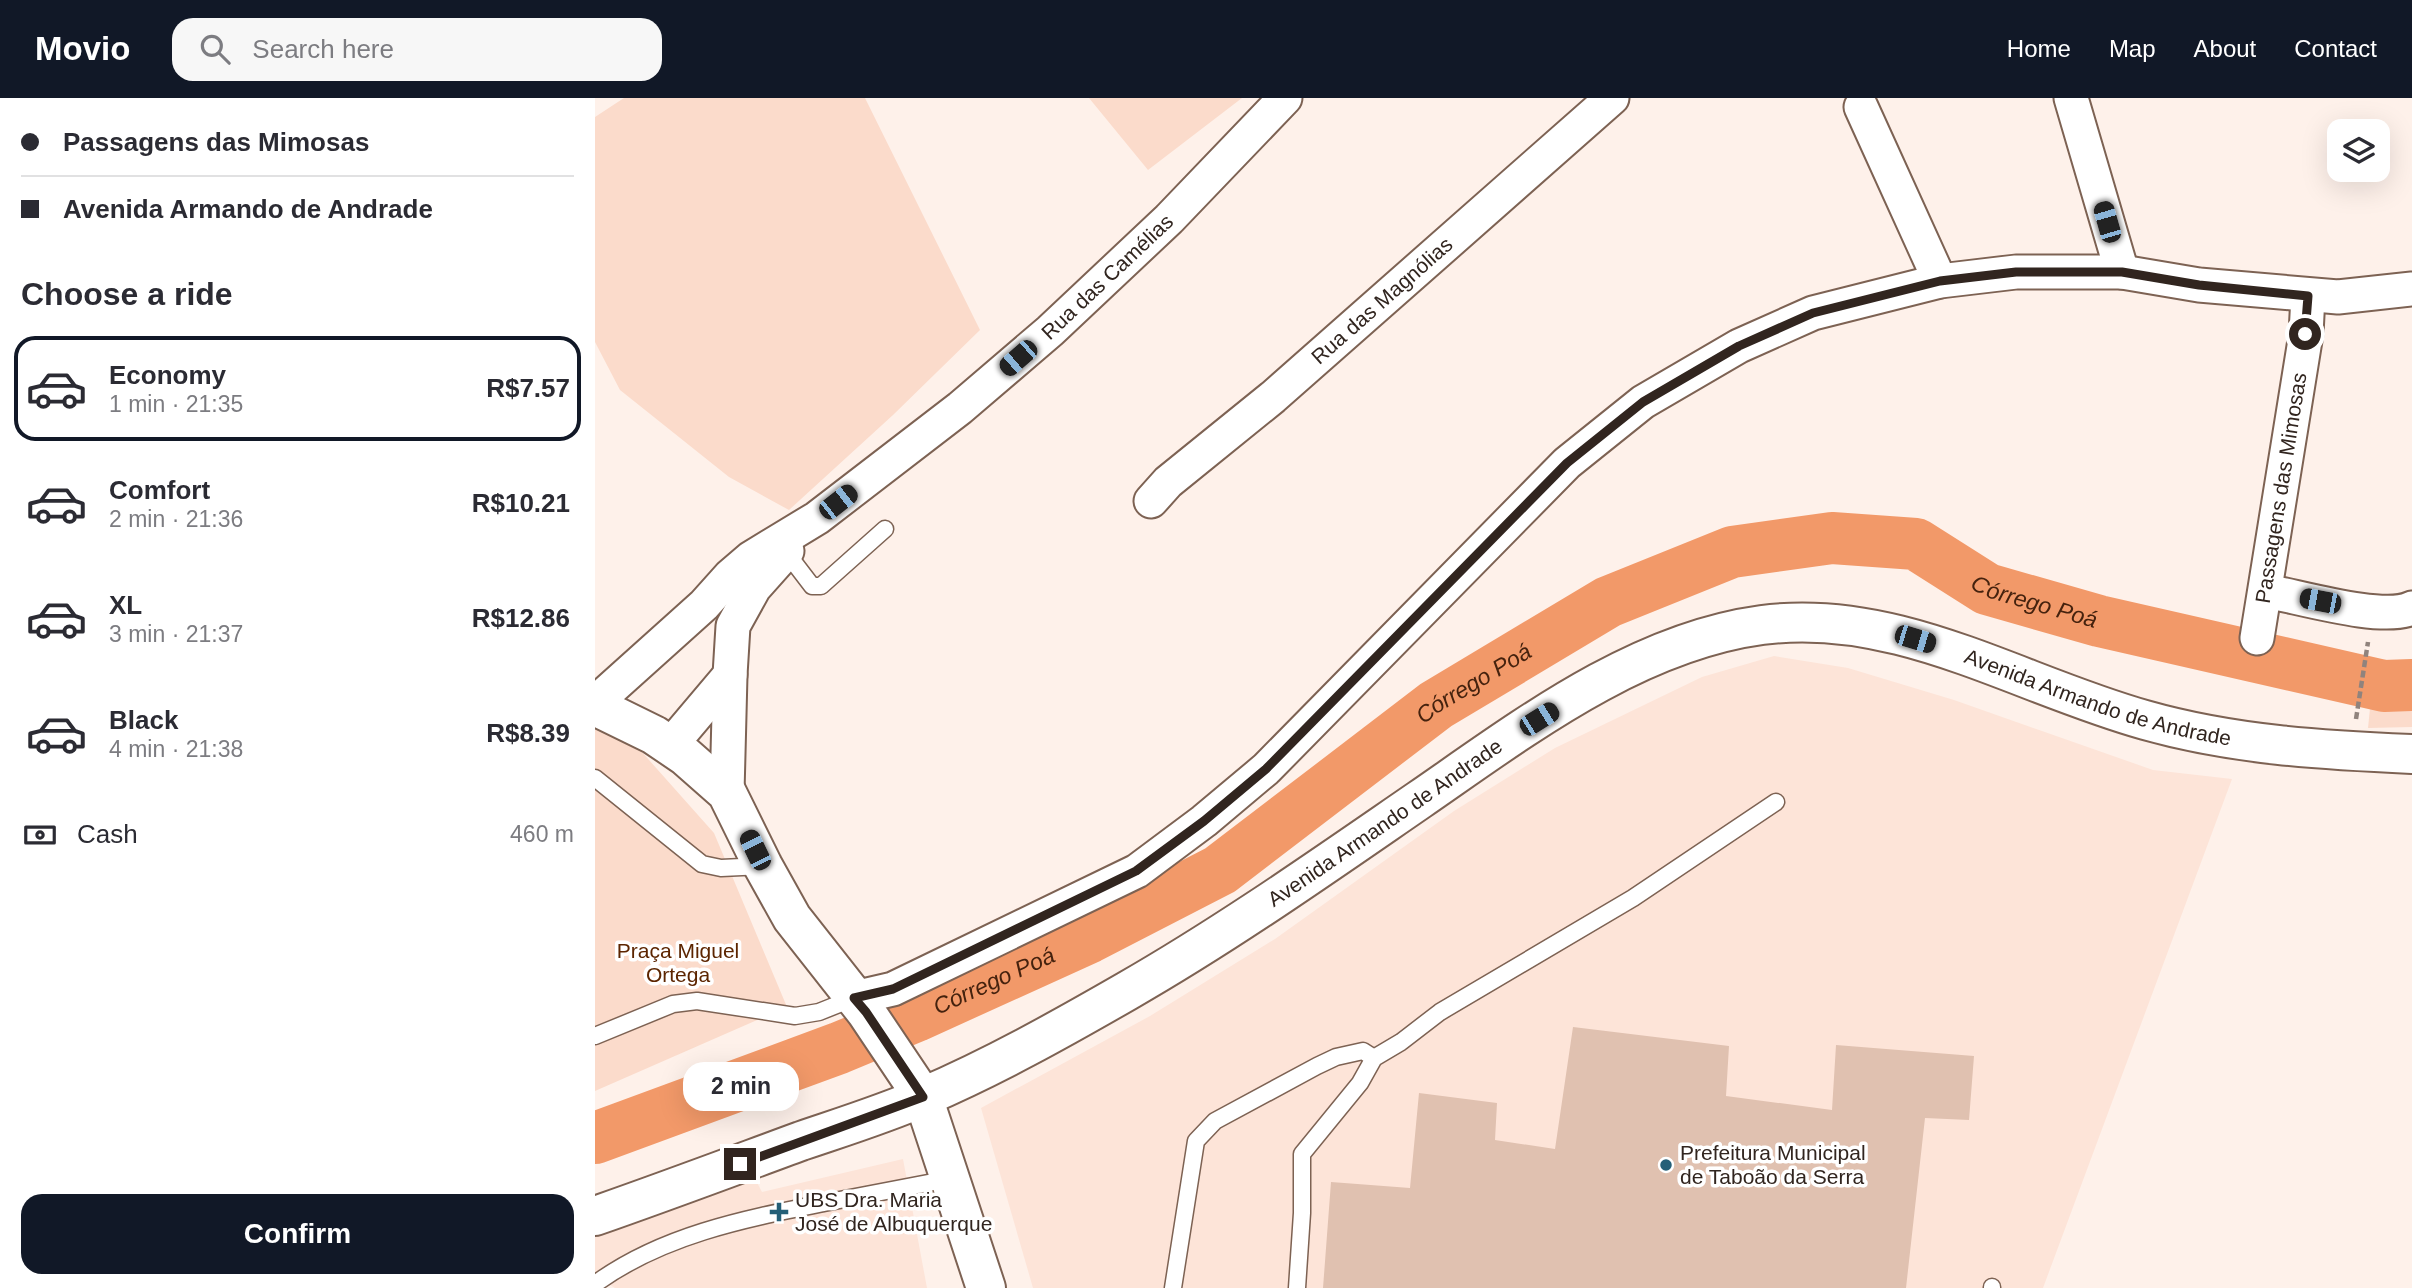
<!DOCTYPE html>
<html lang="en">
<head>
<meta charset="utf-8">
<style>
	:root { --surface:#fff; --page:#f7f7f7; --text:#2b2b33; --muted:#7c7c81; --line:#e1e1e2; --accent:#111827 }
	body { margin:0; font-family:Arial,sans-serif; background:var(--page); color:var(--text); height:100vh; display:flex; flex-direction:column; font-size:26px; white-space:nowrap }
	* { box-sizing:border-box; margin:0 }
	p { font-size:23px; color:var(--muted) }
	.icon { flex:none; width:38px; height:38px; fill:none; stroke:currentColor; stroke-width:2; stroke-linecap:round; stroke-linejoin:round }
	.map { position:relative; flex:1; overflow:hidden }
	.panel { display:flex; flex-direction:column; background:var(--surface); width:595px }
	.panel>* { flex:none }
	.top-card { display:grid; align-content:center; height:154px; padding:0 21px; background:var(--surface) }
	.fabs { position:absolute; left:1732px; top:21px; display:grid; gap:14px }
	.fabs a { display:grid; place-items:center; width:63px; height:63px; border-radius:14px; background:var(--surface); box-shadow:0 7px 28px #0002; font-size:35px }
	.end { position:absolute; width:32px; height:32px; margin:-16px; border:9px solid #31251f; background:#fff; box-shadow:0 0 0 4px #fff }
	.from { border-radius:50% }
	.bubble { position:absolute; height:49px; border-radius:21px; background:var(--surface); box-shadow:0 7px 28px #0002; font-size:23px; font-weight:700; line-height:49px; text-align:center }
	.car { position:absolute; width:21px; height:42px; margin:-21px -10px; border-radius:9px; box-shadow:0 0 5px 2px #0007; background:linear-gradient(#222 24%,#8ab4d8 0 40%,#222 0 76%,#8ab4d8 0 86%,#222 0) }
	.top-card b { display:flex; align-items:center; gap:24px; height:66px; font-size:26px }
	.top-card b+b { border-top:2px solid var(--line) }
	.top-card i { width:18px; height:18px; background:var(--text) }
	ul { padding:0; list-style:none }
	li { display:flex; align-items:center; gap:21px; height:105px; margin:0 14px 10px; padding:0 7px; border:4px solid transparent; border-radius:21px }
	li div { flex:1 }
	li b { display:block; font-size:26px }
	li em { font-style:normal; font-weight:700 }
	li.selected { border-color:var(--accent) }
	li>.icon { width:63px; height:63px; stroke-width:1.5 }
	h2 { padding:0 21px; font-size:32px; line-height:84px }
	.pay { display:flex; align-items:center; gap:18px; height:77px; padding:0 21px; font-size:26px }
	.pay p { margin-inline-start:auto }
	.cta { display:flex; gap:14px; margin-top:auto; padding:14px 21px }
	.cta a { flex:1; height:80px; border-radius:21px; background:var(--accent); color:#fff; font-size:28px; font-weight:700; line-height:80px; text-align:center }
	header { display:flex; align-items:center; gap:42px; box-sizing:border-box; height:98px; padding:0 35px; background:var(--accent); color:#fff }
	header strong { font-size:33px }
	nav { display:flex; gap:38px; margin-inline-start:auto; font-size:24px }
	.search { width:490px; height:63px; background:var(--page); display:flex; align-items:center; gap:18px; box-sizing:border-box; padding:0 24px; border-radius:21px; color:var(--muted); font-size:26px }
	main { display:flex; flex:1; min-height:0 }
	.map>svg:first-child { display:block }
	.built { fill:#fde4d8 }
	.green { fill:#fbdbcb }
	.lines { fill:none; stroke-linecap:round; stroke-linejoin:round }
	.river { stroke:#f29969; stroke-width:52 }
	.building { fill:#e0c1b0 }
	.service-casing { stroke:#7d6253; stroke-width:19 }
	.minor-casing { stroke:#7d6253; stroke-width:37 }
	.tertiary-casing { stroke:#7d6253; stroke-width:42 }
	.path { stroke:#90837d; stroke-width:4.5; stroke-dasharray:7 3.5; stroke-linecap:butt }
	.service { stroke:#fff; stroke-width:16 }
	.minor { stroke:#fff; stroke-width:33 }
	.tertiary { stroke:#fff; stroke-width:38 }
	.route { stroke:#31251f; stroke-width:9 }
	.poi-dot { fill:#245f77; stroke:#fff; stroke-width:2.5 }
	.labels { text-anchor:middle; stroke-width:7; stroke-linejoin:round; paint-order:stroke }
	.street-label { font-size:21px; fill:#31251f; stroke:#fff }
	.park-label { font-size:21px; fill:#5c2500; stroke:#fff }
	.poi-label { font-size:21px; fill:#31251f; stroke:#fff; text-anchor:start }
	.water-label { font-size:23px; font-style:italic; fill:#45220e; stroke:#fff }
</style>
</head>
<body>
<header>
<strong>Movio</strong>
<div class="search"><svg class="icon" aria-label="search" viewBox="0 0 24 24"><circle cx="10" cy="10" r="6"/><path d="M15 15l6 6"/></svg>Search here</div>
<nav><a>Home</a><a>Map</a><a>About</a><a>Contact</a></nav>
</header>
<main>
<section class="panel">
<div class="top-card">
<b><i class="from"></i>Passagens das Mimosas</b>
<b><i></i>Avenida Armando de Andrade</b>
</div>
<h2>Choose a ride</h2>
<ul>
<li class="selected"><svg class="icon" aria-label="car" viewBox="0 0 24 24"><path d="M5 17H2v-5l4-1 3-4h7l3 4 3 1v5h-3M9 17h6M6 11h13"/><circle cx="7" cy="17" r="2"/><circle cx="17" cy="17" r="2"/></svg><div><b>Economy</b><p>1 min · 21:35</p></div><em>R$7.57</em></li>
<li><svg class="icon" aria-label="car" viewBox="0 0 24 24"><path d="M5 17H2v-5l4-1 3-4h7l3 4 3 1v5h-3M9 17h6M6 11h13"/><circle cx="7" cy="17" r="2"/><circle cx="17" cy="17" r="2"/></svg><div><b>Comfort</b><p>2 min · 21:36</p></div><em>R$10.21</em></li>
<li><svg class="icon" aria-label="car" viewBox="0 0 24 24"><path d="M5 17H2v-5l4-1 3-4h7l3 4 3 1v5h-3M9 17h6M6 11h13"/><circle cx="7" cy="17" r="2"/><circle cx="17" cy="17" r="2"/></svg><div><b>XL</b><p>3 min · 21:37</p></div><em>R$12.86</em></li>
<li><svg class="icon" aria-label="car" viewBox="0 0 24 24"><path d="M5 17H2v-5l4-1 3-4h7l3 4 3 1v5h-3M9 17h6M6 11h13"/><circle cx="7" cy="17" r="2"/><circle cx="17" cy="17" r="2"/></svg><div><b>Black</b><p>4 min · 21:38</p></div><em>R$8.39</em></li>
</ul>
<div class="pay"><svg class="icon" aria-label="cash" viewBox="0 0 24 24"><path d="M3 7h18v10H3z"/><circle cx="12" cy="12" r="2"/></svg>Cash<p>460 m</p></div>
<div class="cta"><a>Confirm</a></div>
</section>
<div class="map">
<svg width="1817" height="1190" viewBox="0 0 1817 1190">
	<rect width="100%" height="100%" fill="#fef1ea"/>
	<path class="built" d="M1179 558 1253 570 1359 602 1558 672 1637 681 1448 1190H438L386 1010 555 918 680 841 859 713 960 650 1107 579Z
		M308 1061 332 1190H20L0 1177V1134L156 1073 167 1094Z"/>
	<path class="green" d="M29 0H270L385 232 298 317 194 412 134 379 25 292 0 244V19Z
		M494 0H647L553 72Z
		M1779 571 1817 577V629L1773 630Z
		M0 626 46 653 119 735 192 909 0 993Z"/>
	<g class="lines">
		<path class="river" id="s1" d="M0 1040 244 950 321 918 495 839 625 772 841 607 1013 504 1137 454 1237 440 1321 446 1392 491 1504 523 1789 588 1817 587"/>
	</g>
	<path class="building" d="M978 929 1134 948 1131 998 1237 1012 1241 947 1379 958 1374 1022 1330 1020 1311 1190H728L736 1084 815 1090 824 995 902 1005 900 1042 960 1051Z"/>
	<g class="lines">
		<defs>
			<path id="service" d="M191 454 217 488H226L290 431
				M0 680 107 766 126 770 168 768
				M0 938 78 906 102 903 200 918 224 914 259 900
				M0 1186C67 1137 149 1121 229 1105 270 1097 312 1089 354 1081
				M578 1190 601 1043 620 1023 722 968 741 959 768 953 779 960
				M702 1190 707 1115V1056L765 985 779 960 806 944 845 914 1038 800 1181 704
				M1397 1190V1189"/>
			<g id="minor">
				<path d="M1476 0 1527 174"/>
				<path d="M1266 9 1345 183"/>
				<path id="s2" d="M556 403 573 384 678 299 1017 0"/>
				<path d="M1671 493C1705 499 1788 524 1817 510"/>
				<path id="s3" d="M1662 540 1711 236 1713 198"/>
				<path id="s4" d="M0 605 109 507 135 478 156 460 222 420 365 310 455 233 574 121 690 0"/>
				<path d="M75 648 135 577"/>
				<path d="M132 695 135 577 138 528 159 490 192 453"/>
				<path d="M259 900 298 891 542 773 609 723 671 671 972 365 1048 304 1144 248 1218 215 1345 183 1421 174H1527L1604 187 1743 199 1817 191"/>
			</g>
			<g id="tertiary">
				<path d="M0 608 59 637 90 658 132 695 168 768 197 820 271 914 328 999 391 1190"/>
				<path id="s5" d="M0 1118C69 1094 138 1068 206 1043 247 1029 289 1016 328 999 398 969 466 931 532 893 633 835 728 768 824 702 927 631 1040 544 1167 527 1303 509 1424 587 1550 622 1638 647 1727 652 1817 656"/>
			</g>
		</defs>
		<use href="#service" class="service-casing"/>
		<use href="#minor" class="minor-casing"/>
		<use href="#tertiary" class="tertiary-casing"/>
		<path class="path" d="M1761 621 1773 544"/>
		<use href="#service" class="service"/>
		<use href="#minor" class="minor"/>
		<use href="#tertiary" class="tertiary"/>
	</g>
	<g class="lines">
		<path class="route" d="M145 1066 328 999 271 914 259 900 298 891 541 773 609 723 671 671 972 365 1048 304 1144 248 1218 215 1345 183 1421 174H1527L1604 187 1713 198 1710 236"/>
	</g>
	<g class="poi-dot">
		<circle cx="1071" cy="1067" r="7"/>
		<path d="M180.5 1103.5h7v7h7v7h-7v7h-7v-7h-7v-7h7z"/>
	</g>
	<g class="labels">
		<g class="street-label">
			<text dy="7" stroke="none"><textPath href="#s4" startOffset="668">Rua das Camélias</textPath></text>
			<text dy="7" stroke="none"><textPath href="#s2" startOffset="306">Rua das Magnólias</textPath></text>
			<text dy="7" stroke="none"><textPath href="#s3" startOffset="152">Passagens das Mimosas</textPath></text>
			<text dy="7" stroke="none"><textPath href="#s5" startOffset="1664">Avenida Armando de Andrade</textPath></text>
			<text dy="7" stroke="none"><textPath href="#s5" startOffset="887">Avenida Armando de Andrade</textPath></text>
		</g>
		<g class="park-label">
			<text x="83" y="860">Praça Miguel<tspan x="83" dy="24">Ortega</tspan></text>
		</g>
		<g class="poi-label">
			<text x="1085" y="1062">Prefeitura Municipal<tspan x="1085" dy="24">de Taboão da Serra</tspan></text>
			<text x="200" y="1109">UBS Dra. Maria<tspan x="200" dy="24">José de Albuquerque</tspan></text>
		</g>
		<g class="water-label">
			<text dy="8" stroke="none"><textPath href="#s1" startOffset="1605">Córrego Poá</textPath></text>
			<text dy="8" stroke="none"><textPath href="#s1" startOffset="996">Córrego Poá</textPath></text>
			<text dy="8" stroke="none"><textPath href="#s1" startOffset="429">Córrego Poá</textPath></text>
		</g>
	</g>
</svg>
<div class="fabs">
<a><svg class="icon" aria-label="layers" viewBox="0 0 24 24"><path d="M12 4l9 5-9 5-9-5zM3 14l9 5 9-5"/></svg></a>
</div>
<i class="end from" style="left:1710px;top:236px"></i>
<i class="end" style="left:145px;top:1066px"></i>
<div class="bubble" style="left:88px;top:964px;width:116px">2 min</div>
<i class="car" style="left:1512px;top:124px;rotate:344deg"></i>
<i class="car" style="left:423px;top:260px;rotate:229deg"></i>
<i class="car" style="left:243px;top:404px;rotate:52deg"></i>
<i class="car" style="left:1725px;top:503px;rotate:281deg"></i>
<i class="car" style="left:1320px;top:541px;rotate:107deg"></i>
<i class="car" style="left:944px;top:621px;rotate:58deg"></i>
<i class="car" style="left:160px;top:752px;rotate:334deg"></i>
</div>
</main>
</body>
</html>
